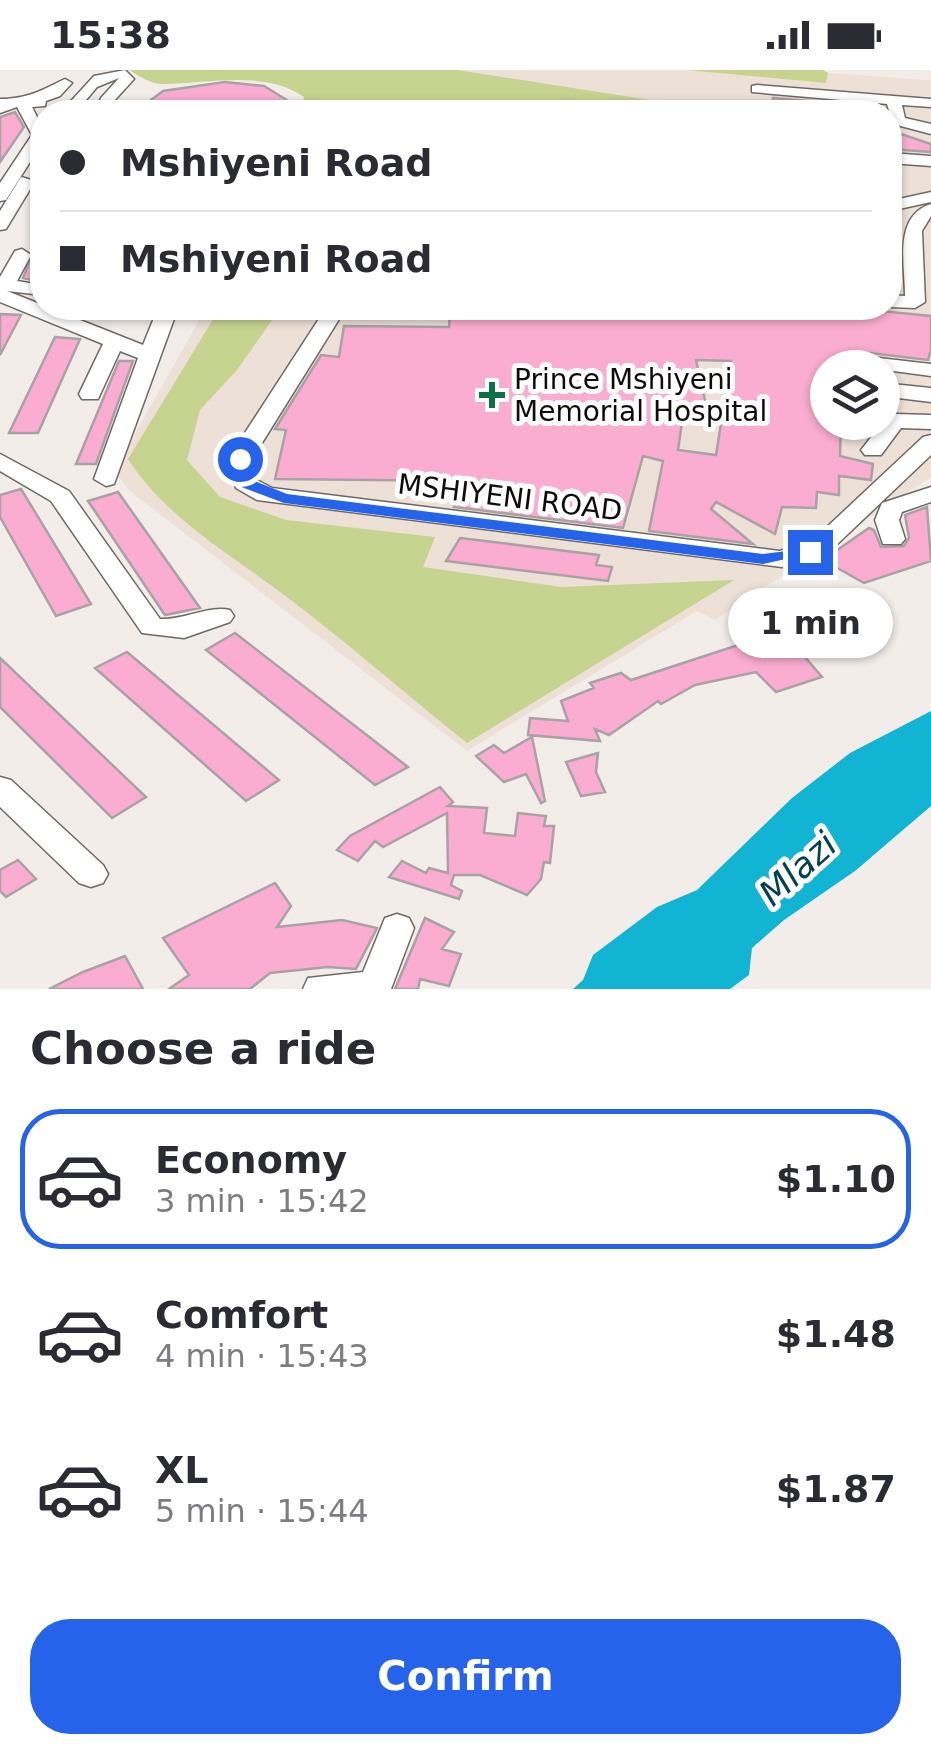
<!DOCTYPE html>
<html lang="en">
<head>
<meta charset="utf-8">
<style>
	:root { --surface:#fff; --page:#f7f7f7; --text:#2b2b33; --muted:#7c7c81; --line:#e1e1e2; --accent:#2563eb }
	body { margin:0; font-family:"DejaVu Sans",sans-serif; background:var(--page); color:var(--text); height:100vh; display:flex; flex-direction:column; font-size:38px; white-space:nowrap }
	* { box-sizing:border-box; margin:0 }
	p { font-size:32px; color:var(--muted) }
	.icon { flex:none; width:55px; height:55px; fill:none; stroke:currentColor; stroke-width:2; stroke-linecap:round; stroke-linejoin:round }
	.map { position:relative; height:919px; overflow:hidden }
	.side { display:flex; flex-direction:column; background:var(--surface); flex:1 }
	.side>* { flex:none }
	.top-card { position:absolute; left:30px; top:30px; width:872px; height:220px; border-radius:40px; box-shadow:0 2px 8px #0004; display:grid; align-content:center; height:220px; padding:0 30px; background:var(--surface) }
	.controls { position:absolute; left:810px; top:280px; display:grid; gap:20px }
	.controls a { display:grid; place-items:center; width:90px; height:90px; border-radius:50%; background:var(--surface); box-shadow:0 2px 8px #0004; font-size:50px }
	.end { position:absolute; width:45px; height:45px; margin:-22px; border:12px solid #2563eb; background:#fff; box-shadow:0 0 0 5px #fff }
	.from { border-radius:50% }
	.bubble { position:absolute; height:70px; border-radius:35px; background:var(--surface); box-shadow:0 2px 8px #0004; font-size:32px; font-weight:600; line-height:70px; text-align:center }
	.top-card b { display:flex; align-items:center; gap:35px; height:95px; font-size:38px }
	.top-card b+b { border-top:2px solid var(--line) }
	.top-card i { width:25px; height:25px; background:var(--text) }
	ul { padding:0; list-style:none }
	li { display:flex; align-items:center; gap:30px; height:140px; margin:0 20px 15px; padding:0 10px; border:5px solid transparent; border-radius:40px }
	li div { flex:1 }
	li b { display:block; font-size:38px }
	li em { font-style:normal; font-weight:600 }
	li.active { border-color:var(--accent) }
	li>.icon { width:90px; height:90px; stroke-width:1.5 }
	h2 { padding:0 30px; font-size:45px; line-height:120px }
	.cta { display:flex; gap:20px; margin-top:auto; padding:20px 30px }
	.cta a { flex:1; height:115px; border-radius:40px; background:var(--accent); color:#fff; font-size:40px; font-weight:600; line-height:115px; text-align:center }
	.status { display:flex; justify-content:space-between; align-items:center; height:70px; padding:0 50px; background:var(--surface); direction:ltr }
	.status svg { height:28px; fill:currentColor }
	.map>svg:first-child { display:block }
	.built { fill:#ede1d7; fill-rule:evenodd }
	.green { fill:#c7d490 }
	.water { fill:#11b4d3 }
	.building { fill:#faadd0; stroke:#a9a2a5; stroke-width:2.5; fill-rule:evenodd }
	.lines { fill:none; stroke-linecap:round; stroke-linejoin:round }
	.minor-casing { stroke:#6e6965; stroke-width:3 }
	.minor { fill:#fff; fill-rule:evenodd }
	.route { fill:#2563eb }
	.poi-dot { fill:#0a7047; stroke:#fff; stroke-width:4 }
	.labels { text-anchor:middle; stroke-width:10; stroke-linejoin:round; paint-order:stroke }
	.poi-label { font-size:28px; fill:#0f0d0b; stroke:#fff; text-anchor:start }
	.street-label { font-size:28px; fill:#0f0d0b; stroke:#fff }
	.near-water-label { font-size:35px; font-style:italic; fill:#02434f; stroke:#fff }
</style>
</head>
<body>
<div class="status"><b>15:38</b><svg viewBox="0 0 49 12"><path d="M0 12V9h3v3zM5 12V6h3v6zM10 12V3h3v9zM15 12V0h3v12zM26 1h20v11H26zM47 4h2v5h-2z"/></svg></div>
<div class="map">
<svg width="931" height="919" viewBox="0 0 931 919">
	<rect width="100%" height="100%" fill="#f3ede9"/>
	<path class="built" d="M458 0H686L826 13 828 3 929 10 931 0V407L715 550 697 541 467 681 131 422 114 401 206 238H890V42H696L700 38ZM828 298H882V352H828Z"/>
	<path class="green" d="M129 0H458L701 38 696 42H302L304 27C266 0 210 13 165 14 152 15 139 6 129 0Z
		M686 0H823L828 3 826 13Z
		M220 238 277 243 237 300 200 340 187 390 220 427 286 450 435 467 423 497 561 517 734 510 467 673C403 622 341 567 276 519 222 479 165 446 128 389Z"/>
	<path class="water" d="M931 641V736L855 801 784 850 752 878 749 905 730 919H573L583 910 593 885 657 837 697 820 792 728 850 683Z"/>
	<path class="building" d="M225 12 264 16 290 32 283 42H135L163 21Z
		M773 28 843 34V42H771Z
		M15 42 24 57 0 92V47Z
		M898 63 931 74V82L890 79V66Z
		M42 160V204L39 211 23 208Z
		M450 238H851L931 246V280L928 290 870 283 860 287 859 298H828V352H841L840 386 873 394 871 410 839 406V425L817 422 816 438 782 437 775 464 716 432 711 439 753 474 649 461 663 391 643 386 623 458 454 437 465 411 275 409 286 360 275 359 321 285 339 287 344 256 449 257ZM696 290 731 291 716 385 678 380 682 352H710Z
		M0 244 21 245 0 285Z
		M55 267 80 269 38 363H9Z
		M119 291H133L96 394H76Z
		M21 419 91 534 56 546 0 447V425Z
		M118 422 200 538 165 545 88 431Z
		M927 437 931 491 864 513 823 490 869 458 874 460 881 477 904 476 909 468 905 445Z
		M460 468 599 485 596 495 612 497 608 511 446 491Z
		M235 563 408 697 375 715 206 580Z
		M775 563 782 570 801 563 815 574 799 580 822 607 776 622 756 602 695 615 661 634 658 631 609 665 595 659 600 671 528 665 530 648 568 651 561 631 594 618 590 613 621 603 631 610Z
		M127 582 279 710 246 731 95 598Z
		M0 588 146 727 112 748 0 637Z
		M532 667 545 731 541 733 526 704 504 712 476 686 494 675 504 683Z
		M598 683 596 702 605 722 581 726 566 692Z
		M440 717 453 732 448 736 487 738 484 763 515 766 518 743 546 746 544 756H554L550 793 544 792 541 809 527 825 480 805H454L451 815 462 821 459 829 389 807 402 791 426 803 429 798 448 803 447 743 383 777 375 771 358 791 337 780 350 766Z
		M18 790 36 809 6 827 0 821V800Z
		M275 813 291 836 277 857 342 850 377 858 356 899 328 897 270 903 250 919H169L189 905 163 868Z
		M425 848 454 862 442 879 461 884 449 916 420 909 418 919H395Z
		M125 886 143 919H49L83 902Z"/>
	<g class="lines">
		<defs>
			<path id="minor" d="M125 0 134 9 113 32 110 42H95L101 28 119 8 97 17 76 42H61L94 6Z
				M65 9 72 13 60 26 46 31 45 36 32 37 42 57V73L6 130 0 131V113L32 65 17 37 0 43V29C28 29 42 20 65 9Z
				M757 15 931 29V37L902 35 905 48 931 54V64L893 54 887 34 752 22V16Z
				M890 83 931 86V96L890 93Z
				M21 107 35 111 6 159 0 160V141Z
				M931 122V132L890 141V131Z
				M931 134V146L922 161 925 232 915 238 890 237V225L905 226C905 194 893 146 931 134Z
				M22 179 31 185 17 211 42 215V225L7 221 143 275 158 238H178L114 414 106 416 94 409 138 288 120 281 98 329H82L79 324 103 274 0 232V207L15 181Z
				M326 238H346L252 389 255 409 272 418 780 481 812 471 923 367 931 365V385L830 481 782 497 257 430 236 418 228 389Z
				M870 287 931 294V306L863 297V289Z
				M882 313 931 318V332L882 326Z
				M895 344 931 345V359L901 358 881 385H865L861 380 865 375 887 346Z
				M0 384 69 421 160 549C184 550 209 535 230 540L234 546 230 552 184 568 142 563 51 431 0 401Z
				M931 417V432L902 442 899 450 905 469 901 474H883L875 450 882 433Z
				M0 707 11 710 103 795 108 804 103 813 91 817 79 813 0 737Z
				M397 844 409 848 414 858 391 919H303L308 908 363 902 385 848Z"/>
		</defs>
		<use href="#minor" class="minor-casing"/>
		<use href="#minor" class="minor"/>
	</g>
	<path class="route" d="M240 385 248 389 252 410 287 424 763 484 810 478 818 482 763 494 284 433 239 416 233 389Z"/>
	<path class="poi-dot" d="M487 310h10v10h10v10h-10v10h-10v-10h-10v-10h10z"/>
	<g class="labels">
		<g class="poi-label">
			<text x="514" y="319">Prince Mshiyeni<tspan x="514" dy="32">Memorial Hospital</tspan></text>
		</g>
		<g class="street-label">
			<text transform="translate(510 427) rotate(7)" y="10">MSHIYENI ROAD</text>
		</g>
		<g class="near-water-label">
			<text transform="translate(798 799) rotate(-42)" y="12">Mlazi</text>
		</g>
	</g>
</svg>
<div class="controls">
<a><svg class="icon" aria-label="layers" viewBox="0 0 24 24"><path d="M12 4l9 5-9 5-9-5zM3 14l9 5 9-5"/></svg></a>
</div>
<i class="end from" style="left:240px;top:389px"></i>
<i class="end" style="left:810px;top:482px"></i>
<div class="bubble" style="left:728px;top:518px;width:165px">1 min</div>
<div class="top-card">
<b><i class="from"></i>Mshiyeni Road</b>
<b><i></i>Mshiyeni Road</b>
</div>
</div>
<section class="side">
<h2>Choose a ride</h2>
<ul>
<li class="active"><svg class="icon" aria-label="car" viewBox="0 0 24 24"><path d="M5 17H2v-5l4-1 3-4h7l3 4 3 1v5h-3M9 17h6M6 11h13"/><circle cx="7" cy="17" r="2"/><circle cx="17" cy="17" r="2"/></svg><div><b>Economy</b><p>3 min · 15:42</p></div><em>$1.10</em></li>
<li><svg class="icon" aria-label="car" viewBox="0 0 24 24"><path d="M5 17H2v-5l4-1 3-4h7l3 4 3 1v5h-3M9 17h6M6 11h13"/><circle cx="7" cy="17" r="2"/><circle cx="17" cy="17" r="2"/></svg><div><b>Comfort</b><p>4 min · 15:43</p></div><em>$1.48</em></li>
<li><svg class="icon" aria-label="car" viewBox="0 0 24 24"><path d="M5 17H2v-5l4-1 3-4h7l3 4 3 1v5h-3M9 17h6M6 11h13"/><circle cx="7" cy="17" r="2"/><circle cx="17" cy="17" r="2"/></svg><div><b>XL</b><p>5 min · 15:44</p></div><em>$1.87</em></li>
</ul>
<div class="cta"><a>Confirm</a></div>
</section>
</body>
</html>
